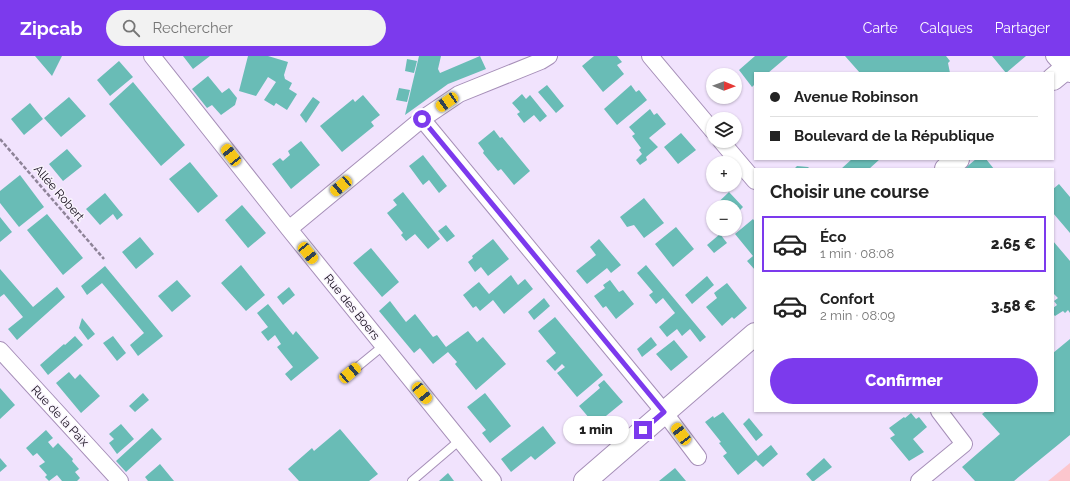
<!DOCTYPE html>
<html lang="fr">
<head>
<meta charset="utf-8">
<style>
	:root { --surface:#fff; --page:#f2f2f2; --text:#222; --muted:#767676; --line:#e0e0e0; --accent:#7c3aed }
	body { margin:0; font-family:Raleway,sans-serif; background:var(--page); color:var(--text); height:100vh; display:flex; flex-direction:column; font-size:15px; white-space:nowrap }
	* { box-sizing:border-box; margin:0 }
	p { font-size:13px; color:var(--muted) }
	.icon { flex:none; width:22px; height:22px; fill:none; stroke:currentColor; stroke-width:2; stroke-linecap:round; stroke-linejoin:round }
	.map { position:relative; flex:1; overflow:hidden }
	.panel { position:absolute; left:754px; top:112px; width:300px; height:244px; display:flex; flex-direction:column; background:var(--surface); border-radius:0px; box-shadow:0 1px 3px #0004 }
	.panel>* { flex:none }
	.top-card { position:absolute; left:754px; top:16px; width:300px; height:88px; border-radius:0px; box-shadow:0 1px 3px #0004; display:grid; align-content:center; height:88px; padding:0 16px; background:var(--surface) }
	.needle { width:26px; rotate:91deg }
	.controls { position:absolute; left:706px; top:12px; display:grid; gap:8px }
	.controls a { display:grid; place-items:center; width:36px; height:36px; border-radius:50%; background:var(--surface); box-shadow:0 1px 3px #0004; font-size:20px }
	.end { position:absolute; width:18px; height:18px; margin:-9px; border:5px solid #7c3aed; background:#fff; box-shadow:0 0 0 2px #fff }
	.from { border-radius:50% }
	.bubble { position:absolute; height:28px; border-radius:14px; background:var(--surface); box-shadow:0 1px 3px #0004; font-size:13px; font-weight:800; line-height:28px; text-align:center }
	.car { position:absolute; width:12px; height:24px; margin:-12px -6px; border-radius:5px; box-shadow:0 0 3px 1px #0007; background:linear-gradient(#f5c518 24%,#345 0 40%,#f5c518 0 76%,#345 0 86%,#f5c518 0) }
	.top-card b { display:flex; align-items:center; gap:14px; height:38px; font-size:15px }
	.top-card b+b { border-top:1px solid var(--line) }
	.top-card i { width:10px; height:10px; background:var(--text) }
	ul { padding:0; list-style:none }
	li { display:flex; align-items:center; gap:12px; height:56px; margin:0 8px 6px; padding:0 8px; border:2px solid transparent; border-radius:0px }
	li div { flex:1 }
	li b { display:block; font-size:15px }
	li em { font-style:normal; font-weight:800 }
	li.selected { border-color:var(--accent) }
	li>.icon { width:36px; height:36px; stroke-width:1.5 }
	h2 { padding:0 16px; font-size:18px; line-height:48px }
	.button { display:flex; gap:8px; margin-top:auto; padding:8px 16px }
	.button a { flex:1; height:46px; border-radius:24px; background:var(--accent); color:#fff; font-size:16px; font-weight:800; line-height:46px; text-align:center }
	header { display:flex; align-items:center; gap:24px; box-sizing:border-box; height:56px; padding:0 20px; background:var(--accent); color:#fff }
	header strong { font-size:19px }
	nav { display:flex; gap:22px; margin-inline-start:auto; font-size:14px }
	.search { width:280px; height:36px; background:var(--page); display:flex; align-items:center; gap:10px; box-sizing:border-box; padding:0 14px; border-radius:22px; color:var(--muted); font-size:15px }
	.map>svg:first-child { display:block }
	.green { fill:#fcc6cd }
	.building { fill:#69bcb6 }
	.lines { fill:none; stroke-linecap:round; stroke-linejoin:round }
	.lane-casing { stroke:#a68fb8; stroke-width:10 }
	.street-casing { stroke:#a68fb8; stroke-width:18 }
	.secondary-casing { stroke:#a68fb8; stroke-width:24 }
	.path { stroke:#8e8398; stroke-width:2.5; stroke-dasharray:4 2; stroke-linecap:butt }
	.lane { stroke:#fff; stroke-width:8 }
	.street { stroke:#fff; stroke-width:16 }
	.secondary { stroke:#fff; stroke-width:22 }
	.route { stroke:#7c3aed; stroke-width:5 }
	.labels { text-anchor:middle; stroke-width:3; stroke-linejoin:round; paint-order:stroke }
	.street-label { font-size:12px; fill:#140c1b; stroke:#f9f4fd }
</style>
</head>
<body>
<header>
<strong>Zipcab</strong>
<div class="search"><svg class="icon" aria-label="search" viewBox="0 0 24 24"><circle cx="10" cy="10" r="6"/><path d="M15 15l6 6"/></svg>Rechercher</div>
<nav><a>Carte</a><a>Calques</a><a>Partager</a></nav>
</header>
<div class="map">
<svg width="1070" height="425" viewBox="0 0 1070 425">
	<rect width="100%" height="100%" fill="#f1e3fd"/>
	<path class="green" d="M1070 407V425H1048Z"/>
	<path class="building" d="M35 0H62L52 20Z
		M183 0H210L193 13Z
		M248 0H268L288 6 284 19 285 23 292 27 289 33 297 38 287 54 276 47 274 50 264 44 276 26 268 21 256 40 239 35Z
		M419 0H441L438 13 440 17 480 0 486 13 448 28 405 59Z
		M594 0H617L622 6 617 9 624 18 603 36 582 10Z
		M755 0H788L768 17H755V28L752 31 739 14Z
		M845 0H946L950 5 948 7 950 17H860Z
		M992 0H1026L1006 17Z
		M407 3 417 5 414 17 405 15Z
		M119 5 133 21 110 40 97 24Z
		M208 20 222 37 229 32 237 42 235 49 221 59 212 49 207 52 192 33Z
		M133 26 185 89 161 110 109 48Z
		M547 29 564 50 556 57 538 36Z
		M631 29 636 36 639 34 647 44 617 69 604 53Z
		M399 32 410 34 407 46 396 44Z
		M522 38 526 43 530 39 547 60 540 66 534 59 524 67 517 58 520 56 512 47Z
		M363 39 380 59 371 66 374 70 342 96 320 70 353 43 355 46Z
		M69 41 86 60 61 81 44 62Z
		M313 41 320 46 306 67 300 59Z
		M30 47 43 63 24 79 11 63Z
		M650 53 654 59 657 57 666 68 649 82 658 91 646 101 647 104 640 109 636 104 642 98 639 94 641 92 632 80 635 78 629 71Z
		M494 74 500 82 502 81 530 115 514 129 501 113 498 115 483 97 484 95 478 87Z
		M681 77 696 94 678 108 664 91Z
		M301 85 320 109 291 133 272 108 280 102 283 105 290 99 288 95Z
		M67 93 82 110 63 125 49 108Z
		M423 99 447 130 439 137 429 124 423 129 409 110Z
		M852 103H880L869 113H841Z
		M976 103H986L994 113H964Z
		M190 106 218 140 198 157 169 123Z
		M797 110 808 111 810 113H794Z
		M20 119 44 151 19 171 0 147V135Z
		M1059 128 1070 141V177L1053 157V133Z
		M403 136 440 183 428 193 415 178 406 185 401 179 403 177 387 157 397 149 393 144Z
		M729 136 743 151 735 159V151H713V162L708 156Z
		M105 137 123 159 117 164 113 158 100 169 86 153Z
		M644 142 664 167 644 182 634 169 627 171 620 161Z
		M242 149 266 177 248 192 225 164Z
		M47 158 83 202 63 219 27 174Z
		M0 161 12 176 0 186Z
		M753 163 755 166V214L747 205 753 200 735 178Z
		M446 169 455 180 447 186 438 175Z
		M676 171 694 193 673 211 655 188Z
		M720 178 727 187 714 197 707 189Z
		M140 181 154 198 136 213 122 196Z
		M493 183 509 203 488 220 481 211 475 216 468 206 473 202 472 200Z
		M599 183 621 209 611 217 607 212 587 228 576 215 596 199 590 191Z
		M1053 185 1070 205V257L1068 254 1065 257 1063 255 1055 260 1053 258V252L1057 249 1054 245 1058 242 1053 237Z
		M371 192 399 226 382 241 353 207Z
		M241 209 265 239 246 255 221 227Z
		M646 209 706 281 700 286 690 273 682 280 677 273 667 281 659 271 675 257 663 242 656 248 649 239 653 236 637 217Z
		M105 210 163 280 138 300 130 289 144 277 102 227 87 239 81 230Z
		M0 213 33 251 57 231 65 241 17 284 8 273 23 261 4 238 0 241Z
		M511 219 518 229 525 223 533 233 504 258 493 244 480 255 476 250 473 252 463 239 479 226 489 238Z
		M707 220 714 229 692 248 685 239Z
		M177 224 191 240 172 256 158 240Z
		M610 224 619 236 623 234 634 248 616 263 606 250 603 252 594 240 605 232 603 229Z
		M727 227 747 252 734 263 732 261 722 270 706 251 717 242 714 237Z
		M289 231 295 239 283 249 277 241Z
		M544 242 550 250 534 264 528 256Z
		M390 245 406 266 415 258 433 281 437 279 446 291 468 275 477 286 483 281 506 308 476 334 455 308 457 306 448 296 433 308 420 292 414 297 379 255Z
		M268 248 293 279 296 275 319 302 291 325 285 318 293 311 277 291 281 288 275 279 268 285 261 276 268 271 257 257Z
		M555 261 603 319 577 341 557 317 565 311 562 308 555 315 546 305 556 297 538 275Z
		M82 262 95 278 88 284 79 272Z
		M75 280 83 289 48 319 40 309 64 288 65 289Z
		M113 280 126 297 117 305 103 287Z
		M651 281 657 289 642 301 637 293Z
		M1070 283V379L1014 425H975L962 411 1000 378 982 358 986 355H1053V297Z
		M674 284 688 301 671 315 656 298Z
		M69 316 75 323 80 318 100 340 81 357 56 327Z
		M604 324 623 346 595 369 579 350 600 332 598 329Z
		M0 332 15 349 0 363Z
		M143 337 149 344 135 356 129 350Z
		M485 337 511 370 490 387 482 377 486 374 467 351Z
		M723 356 758 400 771 389 778 398 763 411 756 404 738 419 723 400 727 397 719 387 721 386 705 366 713 360 714 362Z
		M911 357 916 363 919 361 927 371 913 383 924 396 909 405 890 382 895 379 889 372 904 361 905 362Z
		M749 362 763 379 756 385 743 368Z
		M121 368 134 383 117 398 109 387 114 383 109 378Z
		M543 370 556 387 535 404 531 400 511 416 501 403Z
		M152 372 162 383 126 416 116 405Z
		M340 373 378 418 369 425H299L288 413 312 392 314 395Z
		M46 374 53 382 48 386 53 392 58 387 73 403 72 405 79 413 75 416 80 422 77 425H62L57 419 49 425 45 421 47 419 39 410 45 406 37 397 33 400 26 392Z
		M0 402 7 410 0 416Z
		M824 402 832 411 814 425H812L806 418Z
		M160 408 174 425H148L145 421Z
		M675 412 686 425H659Z
		M448 417 454 425H439Z"/>
	<g class="lines">
		<defs>
			<path id="lane" d="M350 317 383 290
				M412 425 460 384"/>
			<path id="street" d="M152 0 289 173 493 425
				M650 0 713 75
				M1054 0 1070 18
				M422 63 664 356 698 401
				M721 85 755 125
				M289 173 422 63 459 38 541 5 549 0
				M0 294 120 425
				M919 425 964 388 939 355"/>
			<path id="secondary" d="M1053 23 1070 9
				M946 113 958 103
				M585 425 755 278"/>
		</defs>
		<use href="#lane" class="lane-casing"/>
		<use href="#street" class="street-casing"/>
		<use href="#secondary" class="secondary-casing"/>
		<path class="path" d="M0 83 104 203"/>
		<use href="#lane" class="lane"/>
		<use href="#street" class="street"/>
		<use href="#secondary" class="secondary"/>
	</g>
	<g class="lines">
		<path class="route" d="M422 63 664 356 643 374"/>
	</g>
	<g class="labels">
		<g class="street-label">
			<text transform="translate(59 137) rotate(49)" y="4">Allée Robert</text>
			<text transform="translate(352 251) rotate(51)" y="4">Rue des Boers</text>
			<text transform="translate(60 360) rotate(47)" y="4">Rue de la Paix</text>
		</g>
	</g>
</svg>
<div class="controls">
<a><svg class="needle" viewBox="-14 -14 28 28"><path d="M0-13l5 13h-10z" fill="#e53935"/><path d="M0 13l5-13h-10z" fill="#767676"/></svg></a>
<a><svg class="icon" aria-label="layers" viewBox="0 0 24 24"><path d="M12 4l9 5-9 5-9-5zM3 14l9 5 9-5"/></svg></a>
<a>+</a>
<a>−</a>
</div>
<i class="end from" style="left:422px;top:63px"></i>
<i class="end" style="left:643px;top:374px"></i>
<div class="bubble" style="left:563px;top:360px;width:66px">1 min</div>
<i class="car" style="left:447px;top:46px;rotate:236deg"></i>
<i class="car" style="left:231px;top:99px;rotate:322deg"></i>
<i class="car" style="left:341px;top:130px;rotate:230deg"></i>
<i class="car" style="left:308px;top:197px;rotate:141deg"></i>
<i class="car" style="left:350px;top:317px;rotate:50deg"></i>
<i class="car" style="left:422px;top:337px;rotate:141deg"></i>
<i class="car" style="left:681px;top:378px;rotate:323deg"></i>
<div class="top-card">
<b><i class="from"></i>Avenue Robinson</b>
<b><i></i>Boulevard de la République</b>
</div>
<section class="panel">
<h2>Choisir une course</h2>
<ul>
<li class="selected"><svg class="icon" aria-label="car" viewBox="0 0 24 24"><path d="M5 17H2v-5l4-1 3-4h7l3 4 3 1v5h-3M9 17h6M6 11h13"/><circle cx="7" cy="17" r="2"/><circle cx="17" cy="17" r="2"/></svg><div><b>Éco</b><p>1 min · 08:08</p></div><em>2.65 €</em></li>
<li><svg class="icon" aria-label="car" viewBox="0 0 24 24"><path d="M5 17H2v-5l4-1 3-4h7l3 4 3 1v5h-3M9 17h6M6 11h13"/><circle cx="7" cy="17" r="2"/><circle cx="17" cy="17" r="2"/></svg><div><b>Confort</b><p>2 min · 08:09</p></div><em>3.58 €</em></li>
</ul>
<div class="button"><a>Confirmer</a></div>
</section>
</div>
</body>
</html>
